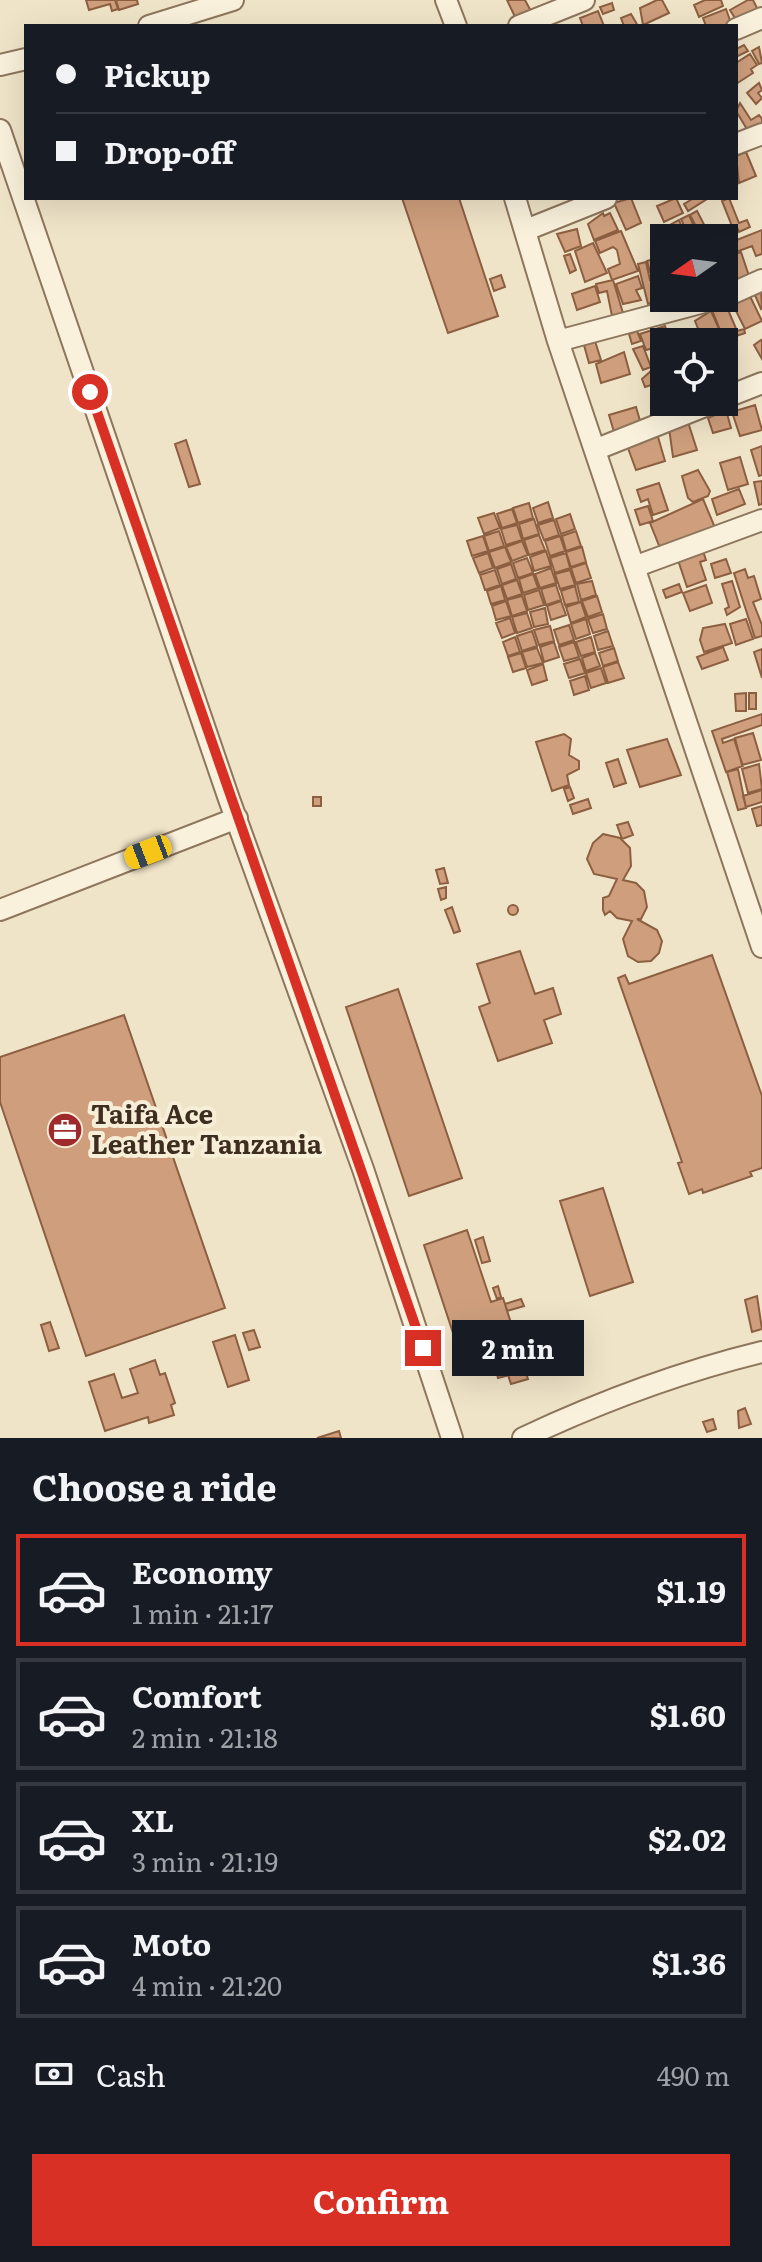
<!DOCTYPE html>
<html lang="en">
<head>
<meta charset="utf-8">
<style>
	:root { --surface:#171b24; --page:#20242c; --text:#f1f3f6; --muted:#9ea1a6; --line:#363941; --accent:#d93025 }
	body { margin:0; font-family:Literata,serif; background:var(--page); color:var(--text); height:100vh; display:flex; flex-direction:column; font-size:30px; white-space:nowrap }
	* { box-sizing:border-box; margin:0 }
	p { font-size:26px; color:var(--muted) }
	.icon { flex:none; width:44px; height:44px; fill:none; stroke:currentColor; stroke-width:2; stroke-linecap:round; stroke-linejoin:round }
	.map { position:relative; height:1438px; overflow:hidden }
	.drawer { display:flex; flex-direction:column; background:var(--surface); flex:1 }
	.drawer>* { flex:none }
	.banner { position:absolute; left:24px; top:24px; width:714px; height:176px; border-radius:0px; box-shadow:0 8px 32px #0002; display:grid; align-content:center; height:176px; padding:0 32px; background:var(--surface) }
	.needle { width:52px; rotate:256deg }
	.fabs { position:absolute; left:650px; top:224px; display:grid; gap:16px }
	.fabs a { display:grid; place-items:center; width:88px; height:88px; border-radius:0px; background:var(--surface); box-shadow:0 8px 32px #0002; font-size:40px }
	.end { position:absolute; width:36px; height:36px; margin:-18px; border:10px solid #d93025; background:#fff; box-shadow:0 0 0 4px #fff }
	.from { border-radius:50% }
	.bubble { position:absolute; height:56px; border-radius:0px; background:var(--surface); box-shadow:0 8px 32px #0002; font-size:26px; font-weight:700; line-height:56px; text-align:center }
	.car { position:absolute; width:24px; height:48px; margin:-24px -12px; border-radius:10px; box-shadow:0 0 6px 2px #0007; background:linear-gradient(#f5c518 24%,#345 0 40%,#f5c518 0 76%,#345 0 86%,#f5c518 0) }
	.banner b { display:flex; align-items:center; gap:28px; height:76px; font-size:30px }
	.banner b+b { border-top:2px solid var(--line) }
	.banner i { width:20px; height:20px; background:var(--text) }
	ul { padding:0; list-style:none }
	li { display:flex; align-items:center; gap:24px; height:112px; margin:0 16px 12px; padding:0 16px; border:4px solid var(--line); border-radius:0px }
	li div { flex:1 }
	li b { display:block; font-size:30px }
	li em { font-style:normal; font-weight:700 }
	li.current { border-color:var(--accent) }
	li>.icon { width:72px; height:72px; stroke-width:1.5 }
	h2 { padding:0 32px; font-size:36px; line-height:96px }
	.pay { display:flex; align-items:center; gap:20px; height:88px; padding:0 32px; font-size:30px }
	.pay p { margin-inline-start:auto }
	.primary-button { display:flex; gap:16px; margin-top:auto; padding:16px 32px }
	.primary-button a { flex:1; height:92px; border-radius:0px; background:var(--accent); color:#fff; font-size:32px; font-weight:700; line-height:92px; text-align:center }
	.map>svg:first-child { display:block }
	.building { fill:#cf9f7d; stroke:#8d5f41; stroke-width:2 }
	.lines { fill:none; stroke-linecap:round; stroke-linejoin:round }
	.minor-casing { stroke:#8d765c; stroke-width:24 }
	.minor { stroke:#faf1dc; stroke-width:20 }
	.route { stroke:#d93025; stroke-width:10 }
	.labels { text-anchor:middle; stroke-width:8; stroke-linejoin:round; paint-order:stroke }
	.poi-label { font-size:26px; font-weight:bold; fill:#3d2e20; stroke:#f7eed8; text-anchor:start }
</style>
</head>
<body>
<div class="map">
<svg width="762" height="1438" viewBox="0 0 762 1438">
	<rect width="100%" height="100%" fill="#f0e4c8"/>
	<path class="building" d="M86 0H115L118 9 112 11 110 4 89 10Z
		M116 0H137L138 4 119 10Z
		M507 0H525L533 15 517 21Z
		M657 0H662L669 13 643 25 640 8Z
		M705 0H721L723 6 699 17 694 5Z
		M748 0H753L758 10 738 23 730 10Z
		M612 3 614 10 603 14 600 7Z
		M726 9 732 26H706L703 18Z
		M598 11 604 26H583L580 18Z
		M631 14 638 26H624L621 18Z
		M744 45 748 51 736 57V49Z
		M759 47 762 63 759 64 752 51Z
		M750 54 757 65 751 69 753 73 736 84V63Z
		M759 83 762 90 758 93 762 98 756 104 747 93Z
		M740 103 751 120 759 115 762 119V130L751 136 736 111Z
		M746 152 756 176 739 183 736 156Z
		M402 198H459L498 316 448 333Z
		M631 198 641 223 626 230 614 203Z
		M676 198 683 213 664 222 657 206Z
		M694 198 707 199 688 211 684 204Z
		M729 198 739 223 747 220 750 227 739 232 736 225 732 226 722 201Z
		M697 211 708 232 701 236 690 215Z
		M603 213 604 216 610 213 618 230 594 240 588 224Z
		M689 215 697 233 689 237 681 219Z
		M679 220 686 238H664L661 230Z
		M577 229 581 246 565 252 557 234Z
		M762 230V254L756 256 752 246 725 256 724 245Z
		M621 231 638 271 612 280 608 269 620 264 617 250 613 247 600 253 595 241Z
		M593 243 607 273 585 282 575 251Z
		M741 252 750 279 732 285 724 258Z
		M570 254 576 270 570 273 564 256Z
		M664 256V268L650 272 647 261Z
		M646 262 650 280 661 277 665 298 648 304 638 264Z
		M501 275 505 287 494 291 490 279Z
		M638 276 642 288 636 290 641 300 623 304 616 284Z
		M613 280 623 313 612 316 607 291 599 293 596 284Z
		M595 286 600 302 577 310 572 294Z
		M761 290 762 308 761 309 754 293Z
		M748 292 762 321 745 329 731 301Z
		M726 305 737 331 744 329 745 333 724 340 712 310Z
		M711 311 724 340 720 342H712L711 337 703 341 695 321Z
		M665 326 669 337 653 343 654 348 646 350 640 334Z
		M637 331 641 341 632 344 629 334Z
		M761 340 762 342V359L754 345Z
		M595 341 601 360 589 363 584 345Z
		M643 346 651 367 643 370 633 349Z
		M624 352 630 374 601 383 596 364Z
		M732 368 739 384 724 387V371Z
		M652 370 653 375 658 373 661 382 645 387 642 379Z
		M755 405 762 430 740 436 732 412Z
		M636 407 641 424 614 432 609 415Z
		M726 410 731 428 713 433 708 418Z
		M688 422 697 450 673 457 669 428Z
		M656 430 665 461 636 470 625 440Z
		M186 440 200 484 189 487 175 444Z
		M762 446V475L759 476 751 450Z
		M740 457 748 484 728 490 720 463Z
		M698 470 710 491 708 496 693 502 688 498 682 476Z
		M762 481V504L759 505 754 482Z
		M659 483 668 510 653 515 648 499 641 502 637 490Z
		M739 489 745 504 717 515 712 499Z
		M703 499 716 530 662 553 650 523Z
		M548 502 553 518 538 523 533 508Z
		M529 503 533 518 518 523 513 508Z
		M648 506 653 521 640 525 635 510Z
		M512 509 517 523 502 528 497 514Z
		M494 513 500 528 484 534 478 518Z
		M570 514 575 529 561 534 556 519Z
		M534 519 539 534 523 539 519 524Z
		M554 520 559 535 544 540 538 525Z
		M517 525 522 540 506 545 501 529Z
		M499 531 504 546 489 551 484 536Z
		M576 531 581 546 566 551 562 536Z
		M539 535 545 550 529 555 524 540Z
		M483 536 488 551 472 556 467 541Z
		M560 536 565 551 550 556 545 541Z
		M522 541 528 555 512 561 506 547Z
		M505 547 511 562 495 568 489 552Z
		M582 547 586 562 571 567 566 552Z
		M546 551 551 566 534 571 530 557Z
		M703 551 706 560 700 562 706 580 687 587 678 560Z
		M488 553 493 568 479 573 473 558Z
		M566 553 570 568 555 573 550 558Z
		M527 558 533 573 518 578 513 563Z
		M726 559 731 573 715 578 711 564Z
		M586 563 591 578 576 583 571 568Z
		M511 564 516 579 502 584 497 569Z
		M551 568 556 583 540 588 535 574Z
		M745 569 748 578 754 576 761 599 753 602 762 625V636L755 638 734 573Z
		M495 570 500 585 485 590 480 575Z
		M570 570 575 585 560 589 555 574Z
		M533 574 538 588 523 593 519 579Z
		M517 580 522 594 507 599 502 585Z
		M592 581 596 595 581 600 577 584Z
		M732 581 740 607 727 615 725 609 729 607 722 584Z
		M679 584 682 592 666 598 663 590Z
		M556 585 561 600 546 605 541 589Z
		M706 585 712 603 690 611 683 593Z
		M501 586 505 600 491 604 487 591Z
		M575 586 579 602 565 605 561 591Z
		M539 590 544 605 528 610 524 595Z
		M522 596 527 611 512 616 507 600Z
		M597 596 602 612 588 617 582 601Z
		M506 601 511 616 496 620 492 606Z
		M561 601 566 615 551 620 547 606Z
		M581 602 586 617 571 623 566 607Z
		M545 608 548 624 534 627 530 612Z
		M527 613 532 628 517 633 512 617Z
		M603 614 607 629 593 633 588 619Z
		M510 618 515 633 502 638 496 623Z
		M586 619 590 634 576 639 571 624Z
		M746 619 753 639 736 645 730 624Z
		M725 624 732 643 704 652 700 640 703 628Z
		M569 625 574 640 559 645 554 630Z
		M550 626 554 641 539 645 534 630Z
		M532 631 537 646 522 651 517 636Z
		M608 631 613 646 598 650 594 636Z
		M515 637 520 652 508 656 503 642Z
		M591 637 595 652 581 656 576 642Z
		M554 642 559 657 544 662 540 647Z
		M574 642 579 657 564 661 559 647Z
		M723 647 728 660 702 669 697 657Z
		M537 648 543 663 527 667 522 652Z
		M614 648 618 661 603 666 599 653Z
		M762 649V678L754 652Z
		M521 653 526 668 513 672 508 657Z
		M595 653 600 666 586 671 582 658Z
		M580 659 585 673 569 678 564 664Z
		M618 662 624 678 608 683 603 667Z
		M543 664 547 680 532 685 527 670Z
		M601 668 606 683 591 688 586 673Z
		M585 676 589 690 574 695 570 681Z
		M746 693V711H736L735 694Z
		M749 693H756V709H749Z
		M762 714V725L722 739 723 743 734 739 743 766 726 772 712 731Z
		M753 733 761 760 742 765 735 738Z
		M564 734 571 739 569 755 579 761V769L567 775 569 785 552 791 536 742Z
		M667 739 681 775 640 787 627 750Z
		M618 759 626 783 614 787 606 763Z
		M759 764 762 789 748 793 742 769Z
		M738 769 746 808 738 810 727 772Z
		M570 787 574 798 568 801 564 789Z
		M762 790V802L746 807 743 796Z
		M313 797H321V806H313Z
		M588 799 591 808 573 814 570 805Z
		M762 806V825L757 826 752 809Z
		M628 822 633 835 622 839 617 825Z
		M603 834 620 838 630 848 631 866 623 880 636 883 644 891 647 907 641 919H637L657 930 662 941 659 953 651 961 638 962 628 956 623 939 632 921 617 918 610 911 605 915 603 910V898L609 896 617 879 594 874 587 859 593 843Z
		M444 868 448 883 440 884 436 870Z
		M446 887V898L441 900 438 889Z
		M508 910a5 5 0 1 1 10 0a5 5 0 1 1-10 0Z
		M452 907 460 931 454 933 445 910Z
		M520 951 535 994 553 988 561 1014 544 1020 552 1043 498 1061 479 1007 490 1003 477 964Z
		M712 955 762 1096V1168L750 1172 752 1176 703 1193 702 1189 689 1194 678 1163 682 1162 618 978 625 975 629 984Z
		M398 989 462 1178 409 1196 346 1007Z
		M124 1015 225 1308 86 1356 0 1102V1057Z
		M603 1188 633 1282 590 1296 560 1201Z
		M467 1230 491 1302 503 1298 511 1323 456 1342 424 1245Z
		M483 1237 490 1261 482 1263 475 1240Z
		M498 1286 501 1297 497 1299 493 1288Z
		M757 1296 762 1329 752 1332 745 1300Z
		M521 1299 524 1306 507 1311 505 1304Z
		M50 1322 59 1348 49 1351 41 1325Z
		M254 1330 260 1347 249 1350 243 1333Z
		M235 1335 249 1380 228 1387 213 1342Z
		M518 1349 528 1379 511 1384 501 1354Z
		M155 1360 160 1375 165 1373 175 1403 171 1405 174 1415 149 1423 148 1417 105 1431 89 1382 114 1374 122 1398 138 1393 130 1369Z
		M503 1365 506 1376 498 1378 495 1367Z
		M745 1408 751 1424 739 1428 738 1411Z
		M713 1419 716 1429 707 1432 703 1422Z
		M339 1431 341 1438H317Z"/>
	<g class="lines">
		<defs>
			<path id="minor" d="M446 0 456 26
				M149 26 233 0
				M519 26 584 0
				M736 29 762 18
				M0 65 26 59
				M0 130 229 799 363 1169 452 1438
				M736 144 762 134
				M515 198 558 341 762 947
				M526 230 606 198
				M724 297 762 280
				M558 341 719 298
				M724 398 762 383
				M597 449 715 402
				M634 567 762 520
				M0 910 237 818
				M523 1438C600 1402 680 1372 762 1352"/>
		</defs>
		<use href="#minor" class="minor-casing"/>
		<use href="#minor" class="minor"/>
	</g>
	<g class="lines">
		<path class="route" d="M90 392 423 1348"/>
	</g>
	<defs>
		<symbol id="office-disc" viewBox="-11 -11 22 22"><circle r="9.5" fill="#9e2a2b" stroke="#f7eed8"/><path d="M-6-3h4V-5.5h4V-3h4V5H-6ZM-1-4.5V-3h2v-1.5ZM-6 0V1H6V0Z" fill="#fff"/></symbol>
	</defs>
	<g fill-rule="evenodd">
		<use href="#office-disc" x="45" y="1110" width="40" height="40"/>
	</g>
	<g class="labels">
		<g class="poi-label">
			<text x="91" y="1124">Taifa Ace<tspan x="91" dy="30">Leather Tanzania</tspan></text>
		</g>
	</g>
</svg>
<div class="fabs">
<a><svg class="needle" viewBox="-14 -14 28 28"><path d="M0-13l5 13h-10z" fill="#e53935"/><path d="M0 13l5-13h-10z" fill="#9ea1a6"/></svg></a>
<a><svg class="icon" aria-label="locate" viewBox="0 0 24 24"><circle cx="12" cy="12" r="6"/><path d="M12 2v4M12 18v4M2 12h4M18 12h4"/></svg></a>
</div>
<i class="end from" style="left:90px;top:392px"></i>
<i class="end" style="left:423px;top:1348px"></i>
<div class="bubble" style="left:452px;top:1320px;width:132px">2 min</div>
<i class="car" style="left:148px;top:852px;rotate:249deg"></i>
<div class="banner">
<b><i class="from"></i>Pickup</b>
<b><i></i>Drop-off</b>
</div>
</div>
<section class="drawer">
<h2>Choose a ride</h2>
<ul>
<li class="current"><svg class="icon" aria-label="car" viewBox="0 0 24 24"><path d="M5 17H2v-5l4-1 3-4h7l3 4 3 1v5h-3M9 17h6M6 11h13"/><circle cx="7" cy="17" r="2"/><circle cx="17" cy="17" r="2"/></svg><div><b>Economy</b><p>1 min · 21:17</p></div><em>$1.19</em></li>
<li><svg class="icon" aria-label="car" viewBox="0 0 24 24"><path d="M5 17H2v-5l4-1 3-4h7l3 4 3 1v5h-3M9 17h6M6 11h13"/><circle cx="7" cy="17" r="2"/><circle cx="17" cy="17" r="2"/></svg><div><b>Comfort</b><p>2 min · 21:18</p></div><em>$1.60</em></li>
<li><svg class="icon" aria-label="car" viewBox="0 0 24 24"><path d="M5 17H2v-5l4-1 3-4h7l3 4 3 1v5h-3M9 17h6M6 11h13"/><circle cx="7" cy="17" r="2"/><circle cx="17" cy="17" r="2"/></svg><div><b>XL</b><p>3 min · 21:19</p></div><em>$2.02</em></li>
<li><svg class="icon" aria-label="car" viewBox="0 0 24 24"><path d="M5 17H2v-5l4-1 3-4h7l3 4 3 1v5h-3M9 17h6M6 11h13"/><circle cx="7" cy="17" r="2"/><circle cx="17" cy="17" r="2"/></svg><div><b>Moto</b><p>4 min · 21:20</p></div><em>$1.36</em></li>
</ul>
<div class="pay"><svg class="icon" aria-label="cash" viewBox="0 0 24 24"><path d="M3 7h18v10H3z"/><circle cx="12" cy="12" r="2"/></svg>Cash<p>490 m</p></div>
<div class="primary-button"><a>Confirm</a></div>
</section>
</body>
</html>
